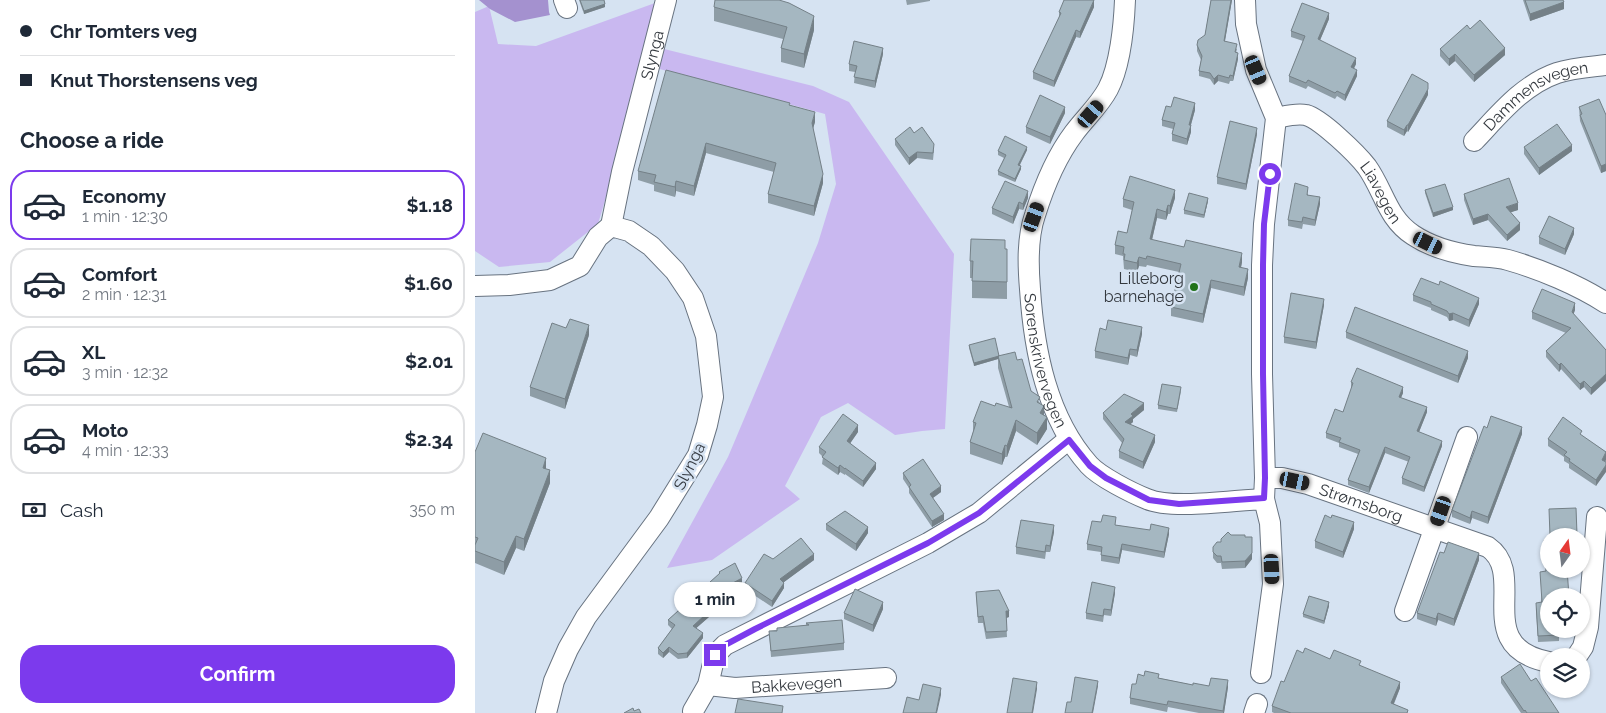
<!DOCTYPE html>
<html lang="en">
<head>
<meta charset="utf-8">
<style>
	:root { --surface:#fff; --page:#f2f2f3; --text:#1f2937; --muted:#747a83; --line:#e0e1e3; --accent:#7c3aed }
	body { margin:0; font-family:Raleway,sans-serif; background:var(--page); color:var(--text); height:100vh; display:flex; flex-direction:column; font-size:19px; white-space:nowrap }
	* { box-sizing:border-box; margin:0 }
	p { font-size:16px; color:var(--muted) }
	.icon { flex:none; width:28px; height:28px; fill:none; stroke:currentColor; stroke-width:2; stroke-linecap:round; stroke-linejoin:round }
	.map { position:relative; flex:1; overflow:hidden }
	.panel { display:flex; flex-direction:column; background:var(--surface); width:475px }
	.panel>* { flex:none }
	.hud { display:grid; align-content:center; height:110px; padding:0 20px; background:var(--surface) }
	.needle { width:32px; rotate:14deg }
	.buttons { position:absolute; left:1065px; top:528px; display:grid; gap:10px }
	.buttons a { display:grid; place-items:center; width:50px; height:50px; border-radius:50%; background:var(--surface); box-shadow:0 1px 4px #0004; font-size:25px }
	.end { position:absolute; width:22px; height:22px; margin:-11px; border:6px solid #7c3aed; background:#fff; box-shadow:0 0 0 2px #fff }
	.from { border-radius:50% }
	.bubble { position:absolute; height:35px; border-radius:18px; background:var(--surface); box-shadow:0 1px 4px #0004; font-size:16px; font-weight:700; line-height:35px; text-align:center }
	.car { position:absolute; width:15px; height:30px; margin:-15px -8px; border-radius:6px; box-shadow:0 0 4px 1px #0007; background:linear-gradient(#222 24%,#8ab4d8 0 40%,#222 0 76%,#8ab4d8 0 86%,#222 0) }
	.hud b { display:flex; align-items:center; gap:18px; height:48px; font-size:19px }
	.hud b+b { border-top:1px solid var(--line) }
	.hud i { width:12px; height:12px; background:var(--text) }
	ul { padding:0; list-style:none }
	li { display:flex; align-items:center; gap:15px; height:70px; margin:0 10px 8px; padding:0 10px; border:2px solid var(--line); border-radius:20px }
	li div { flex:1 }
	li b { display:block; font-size:19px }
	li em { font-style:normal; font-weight:700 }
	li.selected { border-color:var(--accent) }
	li>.icon { width:45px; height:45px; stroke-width:1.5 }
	h2 { padding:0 20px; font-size:22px; line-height:60px }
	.pay { display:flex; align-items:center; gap:12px; height:55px; padding:0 20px; font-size:19px }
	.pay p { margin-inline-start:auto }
	.action { display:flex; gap:10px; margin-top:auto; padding:10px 20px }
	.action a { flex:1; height:58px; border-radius:20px; background:var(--accent); color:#fff; font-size:20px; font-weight:700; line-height:58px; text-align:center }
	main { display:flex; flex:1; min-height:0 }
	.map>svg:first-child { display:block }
	.green { fill:#c9b8f0 }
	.forest { fill:#a491cf }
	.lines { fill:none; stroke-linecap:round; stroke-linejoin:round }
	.minor-casing { stroke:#687380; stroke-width:22 }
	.minor { stroke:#fff; stroke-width:20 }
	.wall { fill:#8e9da6 }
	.shaded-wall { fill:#748087 }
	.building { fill:#a5b7c1; stroke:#748087 }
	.route { stroke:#7c3aed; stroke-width:6 }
	.poi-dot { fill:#21721a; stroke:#d6e3f2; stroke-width:2 }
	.labels { text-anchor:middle; stroke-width:5; stroke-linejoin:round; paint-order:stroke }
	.street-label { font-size:16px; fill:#34393f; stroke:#d6e3f2 }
	.poi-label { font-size:16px; fill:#34393f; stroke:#d6e3f2; text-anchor:end }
</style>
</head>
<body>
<main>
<section class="panel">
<div class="hud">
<b><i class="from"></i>Chr Tomters veg</b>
<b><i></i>Knut Thorstensens veg</b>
</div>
<h2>Choose a ride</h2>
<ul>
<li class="selected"><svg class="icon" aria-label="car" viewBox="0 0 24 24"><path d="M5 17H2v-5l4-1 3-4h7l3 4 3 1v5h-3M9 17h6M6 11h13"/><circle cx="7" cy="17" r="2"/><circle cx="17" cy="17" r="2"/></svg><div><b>Economy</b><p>1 min · 12:30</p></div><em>$1.18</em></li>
<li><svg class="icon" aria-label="car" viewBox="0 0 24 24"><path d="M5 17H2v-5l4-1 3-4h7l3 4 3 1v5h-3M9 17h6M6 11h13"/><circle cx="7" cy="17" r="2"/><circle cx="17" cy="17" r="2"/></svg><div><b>Comfort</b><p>2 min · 12:31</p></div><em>$1.60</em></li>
<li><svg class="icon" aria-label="car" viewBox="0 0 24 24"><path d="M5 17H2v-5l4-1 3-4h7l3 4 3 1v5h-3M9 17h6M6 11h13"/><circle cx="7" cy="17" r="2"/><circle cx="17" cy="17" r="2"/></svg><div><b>XL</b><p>3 min · 12:32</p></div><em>$2.01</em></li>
<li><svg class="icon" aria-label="car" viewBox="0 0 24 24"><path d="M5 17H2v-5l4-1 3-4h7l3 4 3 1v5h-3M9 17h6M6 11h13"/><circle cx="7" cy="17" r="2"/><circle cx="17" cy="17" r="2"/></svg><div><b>Moto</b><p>4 min · 12:33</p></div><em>$2.34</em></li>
</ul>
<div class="pay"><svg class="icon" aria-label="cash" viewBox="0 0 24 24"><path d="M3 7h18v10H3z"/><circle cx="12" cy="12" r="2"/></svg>Cash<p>350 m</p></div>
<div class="action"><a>Confirm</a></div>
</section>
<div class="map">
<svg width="1131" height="713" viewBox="0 0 1131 713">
	<rect width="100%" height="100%" fill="#d6e3f2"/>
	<path class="green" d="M180 3 169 44 338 86 374 102 479 254 470 429 447 431 420 435 373 403 346 417 310 486 325 499 237 560 192 568 253 457 343 243 361 184 350 114 170 65 123 224 75 262 24 267 0 251V12L14 6 23 44 61 46Z"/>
	<path class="forest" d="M4 0H73L74 12 75 15 40 22 15 9Z"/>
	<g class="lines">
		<defs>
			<g id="minor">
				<path d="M89 0 92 8"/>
				<path id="s1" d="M650 0C649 25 645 66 633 89 624 106 610 118 599 133 581 157 569 186 560 215 552 238 553 265 555 289 559 351 572 418 614 465 625 477 657 493 672 499 698 510 759 500 789 499L795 523 798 584 786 673"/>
				<path d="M770 0 771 24 781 70 801 118 789 224 787 265V374L790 478 789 499"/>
				<path id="s2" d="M801 118C811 116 821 113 831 115 846 119 882 154 892 167 909 191 912 218 938 235 956 247 978 253 999 256 1010 257 1022 257 1033 260 1065 269 1103 285 1131 303"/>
				<path id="s3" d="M999 141C1023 116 1047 85 1082 73 1097 68 1114 67 1131 65"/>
				<path id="s4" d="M136 226 147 172 191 0"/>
				<path d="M0 286 34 285 75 280 105 266 123 237 136 226 154 231 176 246 200 271 218 298 231 336 238 397 232 425 223 455 184 518 111 617 93 649 79 681 71 713"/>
				<path id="s5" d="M790 478H807L833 484 1013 547C1054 575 995 647 1074 662"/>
				<path d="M930 611 992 437"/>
				<path d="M1102 656 1108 647 1113 627 1122 517"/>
				<path id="s6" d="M233 685 260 688 411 678"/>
				<path d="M218 711 233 685 240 655 250 645 453 543 504 513 594 439"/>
				<path d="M779 713 782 704"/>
			</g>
		</defs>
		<use href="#minor" class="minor-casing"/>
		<use href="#minor" class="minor"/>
	</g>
	<path class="wall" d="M104 0H129L130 7 109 14Z
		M431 0H455V1L432 5Z
		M736 0H757L750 41 762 49 761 53 763 59 758 81H755L754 84 743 81 739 85 735 79 724 76V71L726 60 722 51V45L730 35Z
		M1048 0H1088L1089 9 1055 21Z
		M239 7 339 30 329 68 306 62V48L308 39 239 21Z
		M619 7 605 38 601 37 579 87 558 79V72L584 18V12Z
		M854 19 845 40 881 64 879 69 882 76 870 101 862 96 860 99 833 86 831 89 814 82V76L828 41 816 37V31Z
		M995 29 1030 55 999 82 980 61 974 66 965 56V49Z
		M408 54 400 88 379 83 380 72 374 71V64Z
		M953 95 933 132 932 131 929 136 912 127V121Z
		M315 105 340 122 338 128 348 183 339 216 293 203V194L299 172 231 153 219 196 201 191 200 197 179 191V185L163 180V171Z
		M696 107 720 110 716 125V132L712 145 697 141V134L698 129 687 126V120Z
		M1104 107 1131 115V171L1126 173 1105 121Z
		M590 113 575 144 551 133V127Z
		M782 134 771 190 742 184V177Z
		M420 139 459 150 458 160 442 158 434 165 420 145Z
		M1049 147 1097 151 1064 175 1049 154Z
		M552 150 545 165 546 169 540 182 523 175V171L529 158 523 155V151Z
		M950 190 978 210 958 217 950 193Z
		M833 193V195L845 204 840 226 828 224 827 229 813 226V220Z
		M989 194 1043 210 1035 212 1045 230 1032 241 1013 220 998 225 989 200Z
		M553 198 548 210 544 209 538 224 517 214V208Z
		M700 198 695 214H693L691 220 682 218 677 240 767 262 766 268 773 278 769 296 736 288 728 323 696 316V307L704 272 672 265 671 267 664 266 662 272 649 269 648 256 640 254V245L652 233 657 210 648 207V199Z
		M733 201 729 218 709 214V210Z
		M1099 234 1090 255 1064 244V237Z
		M530 249 532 277V299L497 298V278H495V261Z
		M938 295 1004 304 994 327 978 320 974 321 972 317 956 310V308L938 301Z
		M849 305 841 349 809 343V337Z
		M1100 310 1098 314 1131 350 1116 395 1109 387 1105 390 1086 369 1084 372 1071 357V351L1091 333 1057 319V312Z
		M631 330 667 334 662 357 655 355 653 365 620 358V351Z
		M871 332 993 358 983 383 871 338Z
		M114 335 90 409 55 396V387Z
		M494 345 524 356 542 360 556 391 565 403 569 415 572 429 562 445 541 431 532 457H530L527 465 495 454V442L498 432V422L520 406 534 407 523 368V359L499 366 494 348Z
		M876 382 928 393 926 398 952 412 944 432 967 446 949 492 927 484V478L934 462 910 453 894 493 873 485V480L883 454 864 447V443L851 438V433L868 412 877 388H876Z
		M706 391 702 412 683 409V405Z
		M669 410 658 419V422L655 424 680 442 668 469 644 458V451L647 443 628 419V413Z
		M1012 428 1047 434 1013 524 997 518 995 524 977 517V510Z
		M383 432 375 443 401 469 388 487 370 474V475L365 472 363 475 347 464 348 457 344 453V447Z
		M1107 436 1131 452V460L1121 486 1094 468V464L1089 461V457L1073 446V439Z
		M0 452 71 469 75 483 49 551 41 548 29 575 0 563Z
		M428 473 466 492 458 498 469 520 457 527 434 493V488L428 479Z
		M1101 508 1102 536H1075Z
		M856 518 879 529 868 558 840 548V541Z
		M351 524 393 533 381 551 351 530Z
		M641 525 694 534 689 558 647 550 644 564 626 561V552L612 550V544Z
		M579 532 575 552H571L570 559 541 554V547Z
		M756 535 770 537 777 559 770 568 747 569 746 563H742L738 558V547Z
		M969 553 1004 560 979 626 963 620 961 626 942 619V613Z
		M298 559 339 560 309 582V588L297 607 270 589V583Z
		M1074 569H1098V572H1092L1074 596V629H1089V634H1084V641L1063 642 1061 609 1066 602 1070 571Z
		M244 572 267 583 238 599 242 610 221 628 228 638 212 658 203 659 194 652 188 658 183 654V648L197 629 193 625V620L244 574Z
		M501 592 534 617 531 618 532 637 511 639 508 623H503Z
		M640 593 636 616 629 615 628 622 611 619V613Z
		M854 606 849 624 828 617V614Z
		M408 609 398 632 369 619V613Z
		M331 623 369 643V650L296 657 294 631 331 625Z
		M828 653 886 666 925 688 919 704 933 713H799L797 712V706L809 682Z
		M1026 677 1056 681 1084 713H1046L1026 683Z
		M684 678 718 685 753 687 749 713H724L693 707 692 712 655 704V698L661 684Z"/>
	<path class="shaded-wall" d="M619 0V7L605 38V32Z
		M756 0H757L749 46V41Z
		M1089 2V9L1055 21V14Z
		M130 4V7L109 14V11Z
		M854 13V19L843 45V39Z
		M339 16V30L329 68V54Z
		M601 30V37L579 87V81Z
		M408 48V54L400 88V81Z
		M1030 48V55L999 82V75Z
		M763 53V59L758 81V76Z
		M980 54V61L974 66V59Z
		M881 58V64L876 73V67Z
		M882 70V76L870 101V95Z
		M743 75V81L739 85V79Z
		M953 89V95L933 132V125Z
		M720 103V110L714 131V125Z
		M590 107V113L575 144V137Z
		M340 112V122L337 132V123Z
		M716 125V132L712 145V139Z
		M932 125V131L929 136V130Z
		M782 128V134L771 190V184Z
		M231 143V153L219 196V186Z
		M1097 145V151L1064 175V168Z
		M552 147V150L543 168V165Z
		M442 152V158L434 165V158Z
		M1131 164V171L1126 173V166Z
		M546 166V169L540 182V179Z
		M348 174V183L339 216V206Z
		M201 181V191L200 197V187Z
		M700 190V198L695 214V206Z
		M553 191V198L548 210V204Z
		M845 197V204L840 226V220Z
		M733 198V201L729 218V215Z
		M544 202V209L538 224V217Z
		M1043 203V210L1031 214V207Z
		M693 205V214L691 220V212Z
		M978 207V210L958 217V213Z
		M682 209V218L675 248V239Z
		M1013 214V220L998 225V219Z
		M1045 223V230L1032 241V235Z
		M1099 228V234L1090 255V249Z
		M767 253V262L764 276V267Z
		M664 257V266L662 272V263Z
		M773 269V278L769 296V287Z
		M736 280V288L728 323V314Z
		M1004 298V304L994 327V320Z
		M849 299V305L841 349V342Z
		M1100 303V310L1097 319V312Z
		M978 313V320L974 321V314Z
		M114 325V335L90 409V399Z
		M667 327V334L662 357V350Z
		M655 349V355L653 365V358Z
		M993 351V358L983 383V376Z
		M523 356V359L499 366V363Z
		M1086 363V369L1084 372V365Z
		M1131 374V381L1116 395V388Z
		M1109 381V387L1105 390V384Z
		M928 387V393L924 402V397Z
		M669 403V410L658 419V422L650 429V422L656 414Z
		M569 406V418L565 413Z
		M952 407V412L942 437V431Z
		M572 417V429L562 445V433Z
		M541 420V431L532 457V446Z
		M383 425V432L372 448V441Z
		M1047 427V434L1013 524V517Z
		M680 435V442L668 469V462Z
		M967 441V446L949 492V487Z
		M530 445V457L527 465V454Z
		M910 447V453L894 493V487Z
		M1131 453V460L1127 466V460Z
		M71 458V471L68 468Z
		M401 463V469L388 487V481Z
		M365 465V472L363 475V468Z
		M1131 465V472L1121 486V480Z
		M75 470V483L49 551V539Z
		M466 486V492L455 500V494Z
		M997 511V518L995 524V518Z
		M469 514V520L457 527V521Z
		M879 522V529L868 558V552Z
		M579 525V532L575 552V546Z
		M393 527V533L381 551V544Z
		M694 528V534L689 558V552Z
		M41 536V548L29 575V562Z
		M647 544V550L644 564V558Z
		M777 553V559L770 568V561Z
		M1004 553V560L979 626V619Z
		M339 554V560L305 585V579Z
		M267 578V583L234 601V596Z
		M309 583V588L297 607V601Z
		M640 587V593L636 616V610Z
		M408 602V609L398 632V625Z
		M854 602V606L849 624V621Z
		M242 604V610L218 631V626Z
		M531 611H534V617L531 618Z
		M963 613V620L961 626V619Z
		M228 633V638L212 658V653Z
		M194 647V652L188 658V653Z
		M753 680V687L749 713H748Z
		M623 681V686L618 713H617Z
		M562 682V689L558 713H557Z
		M925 682V688L916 710V703Z
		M466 688V695L462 713H461Z"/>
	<path class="building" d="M105 0H129L130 4 109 11Z
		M240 0H304L314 3 339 16 329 54 306 48 312 27 239 7Z
		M589 0H619L605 32 601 30 579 81 558 72 586 13 584 12Z
		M736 0H756L749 41 762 44 760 52 763 53 758 76 755 75 754 78 743 75 739 79 735 73 724 71 727 56 722 45 723 40 730 35Z
		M1050 0H1088L1089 2 1055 14Z
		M827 3 854 13 843 39 881 58 876 67 882 70 870 95 862 91 860 93 833 80 831 83 814 76 830 36 816 31Z
		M1005 20 1030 48 999 75 980 54 974 59 965 49 992 25 995 29Z
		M379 41 408 48 400 81 379 77 382 66 374 64Z
		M191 70 315 103 314 105 340 112 337 123 348 174 339 206 293 194 301 163 231 143 219 186 201 181 200 187 179 182 181 175 163 171Z
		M937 74 953 83V89L933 125H932L929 130 912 121Z
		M565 95 590 107 575 137 551 127Z
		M699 97 720 103 714 125H716L712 139 697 134 700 123 687 120 691 106 696 107Z
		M1124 99 1131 115V164L1126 166 1105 115 1107 114 1104 107Z
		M755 121 782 128 771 184 742 177Z
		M1082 124 1097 145 1064 168 1049 147Z
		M435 127 439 133 447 127 459 144 458 153 442 152 434 158 420 139Z
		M530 136 552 147 543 165 546 166 540 179 523 171 531 155 523 151Z
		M655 176 700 190 695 206 693 205 691 212 682 209 675 239 709 247 711 240 767 253 764 267 773 269 769 287 736 280 728 314 696 307 706 264 672 256 671 259 664 257 662 263 649 260 650 254H648L649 247 640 245 643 231 652 233 659 202 648 199Z
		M1034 178 1043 203 1031 207 1045 223 1032 235 1013 214 998 219 989 194Z
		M530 181 553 191 548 204 544 202 538 217 517 208Z
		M820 183 833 187 832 195 845 197 840 220 828 217 827 222 813 220Z
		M970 184 978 207 958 213 950 190Z
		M714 193 733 198 729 215 709 210Z
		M1074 216 1099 228 1090 249 1064 237Z
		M496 239 530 240V249H532V282L497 281 498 261H495Z
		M946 278 964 285 965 281 1004 298 994 320 978 313 974 314 972 311 956 304V302L938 295Z
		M1067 289 1100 303 1097 312 1131 350V374L1116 388 1109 381 1105 384 1086 363 1084 365 1071 351 1096 328 1057 312Z
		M816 293 849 299 841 342 809 337Z
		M880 307 993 351 983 376 871 332Z
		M95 319 114 325 90 399 55 387 77 323 91 328Z
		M633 320 667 327 662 350 655 349 653 358 620 351 625 328 631 330Z
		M520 338 524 356 499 363 494 345Z
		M540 352 542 360 547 359 556 391 565 397 562 402 569 406 565 413 572 417 562 433 541 420 532 446 530 445 527 454 495 442 501 423 498 422 506 401 520 406 521 403 537 408 523 356Z
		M882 368 928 387 924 397 952 407 942 431 967 441 949 487 927 478 935 457 910 447 894 487 873 480 885 450 864 442 866 438 851 433 860 409 868 412 878 383 876 382Z
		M687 384 706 387 702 409 683 405Z
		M649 394 669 403 656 414 658 416 650 422 680 435 668 462 644 451 649 439 628 413Z
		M368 414 383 425 372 441 401 463 388 481 370 468V469L365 465 363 468 347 457 351 452 344 447Z
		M1016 416 1047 427 1013 517 997 511 995 518 977 510 1009 426 1012 428Z
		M1088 417 1107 431 1105 434 1131 452 1127 460 1131 462V465L1121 480 1094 461 1095 459 1089 455 1092 452 1073 439Z
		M8 433 71 458 68 468 75 470 49 539 41 536 29 562 0 551V545L3 538 0 537V452Z
		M448 459 466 486 455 494 469 514 457 521 434 487 436 485 428 473Z
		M1101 508 1102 534H1096V536H1075L1074 509Z
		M370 511 393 527 381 544 351 524Z
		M628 515 641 517 640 525 675 530 676 524 694 528 689 552 647 544 644 558 626 555 627 547 612 544 617 521 626 522Z
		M850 515 856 518 857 515 879 522 868 552 840 541Z
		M546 520 579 525 575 546 571 545 570 552 541 547Z
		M753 532 756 535H770V537H777V553L770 561 747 562 746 556H742L738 552V547L742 542H746V539Z
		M326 538 339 554 305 579 309 583 297 601 270 583 289 554 298 559Z
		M1069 540H1074V569H1092L1094 596H1074V629H1083L1084 635 1063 636 1061 603 1067 602 1065 572 1071 571Z
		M973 542 1004 553 979 619 963 613 961 619 942 613 965 552 969 553Z
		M260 563 267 578 234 596 242 604 218 626 228 633 212 653 203 654 194 647 188 653 183 648 200 625 193 620 245 573 244 572Z
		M617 582 640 587 636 610 629 609 628 616 611 613Z
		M380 589 408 602 398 625 369 613Z
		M524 590 534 611H531L532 631 511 632 508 616 503 617 501 592Z
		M834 596 854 602 849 621 828 614Z
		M367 620 369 643 296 651 294 631H302V628L334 625 331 623Z
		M830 648 855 659 859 650 886 661 884 665 925 682 916 703 933 710 932 713H816L797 706 806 681 809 682 822 650 828 653Z
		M1045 664 1056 681 1061 678 1084 713H1052L1050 710 1049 711 1026 677Z
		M670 671 684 674 683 678 718 685V683L734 686 736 678 753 680 748 711 693 701 692 705 655 698 657 684H661L663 674 669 676Z
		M600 677 623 681 617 713H590L592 702H596Z
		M538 678 562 682 557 713H532Z
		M448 684 466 688 461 713H428L432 697 444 700Z
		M263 699 308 706 307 713H260Z
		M158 708 159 711 164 709 166 713H149Z"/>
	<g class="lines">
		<path class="route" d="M240 655 250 645 280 629 453 543 504 513 594 440 615 466 631 478 674 500 704 504 789 498 790 478 788 374V265L789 224 795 174"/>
	</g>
	<circle class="poi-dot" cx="719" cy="287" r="5"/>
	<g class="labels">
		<g class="street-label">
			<text dy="6" stroke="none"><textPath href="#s4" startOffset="176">Slynga</textPath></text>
			<text dy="6" stroke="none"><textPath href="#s3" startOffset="79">Dammensvegen</textPath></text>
			<text dy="6" stroke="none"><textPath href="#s2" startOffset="140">Liavegen</textPath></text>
			<text dy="6" stroke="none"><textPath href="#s1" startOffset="386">Sorenskrivervegen</textPath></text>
			<text transform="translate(214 466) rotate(-63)" y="6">Slynga</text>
			<text dy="6" stroke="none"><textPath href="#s5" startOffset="100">Strømsborg</textPath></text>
			<text dy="6" stroke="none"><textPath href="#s6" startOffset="89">Bakkevegen</textPath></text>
		</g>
		<g class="poi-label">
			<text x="709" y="284">Lilleborg<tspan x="709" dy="18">barnehage</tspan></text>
		</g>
	</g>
</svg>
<div class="buttons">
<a><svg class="needle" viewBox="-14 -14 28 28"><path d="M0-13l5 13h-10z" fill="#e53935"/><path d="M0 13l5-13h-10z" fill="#747a83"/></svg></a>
<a><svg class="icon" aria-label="locate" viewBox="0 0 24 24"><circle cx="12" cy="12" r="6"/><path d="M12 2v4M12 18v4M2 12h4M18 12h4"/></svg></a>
<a><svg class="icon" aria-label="layers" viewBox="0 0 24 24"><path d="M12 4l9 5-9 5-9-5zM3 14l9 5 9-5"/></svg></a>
</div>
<i class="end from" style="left:795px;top:174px"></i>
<i class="end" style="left:240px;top:655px"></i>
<div class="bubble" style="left:199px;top:582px;width:82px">1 min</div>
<i class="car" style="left:781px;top:70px;rotate:157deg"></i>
<i class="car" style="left:616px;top:114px;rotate:41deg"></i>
<i class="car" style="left:559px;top:217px;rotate:20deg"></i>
<i class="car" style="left:953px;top:243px;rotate:116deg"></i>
<i class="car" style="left:820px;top:481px;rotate:102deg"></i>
<i class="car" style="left:966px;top:511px;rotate:199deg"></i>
<i class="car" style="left:797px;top:569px;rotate:177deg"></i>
</div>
</main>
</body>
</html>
